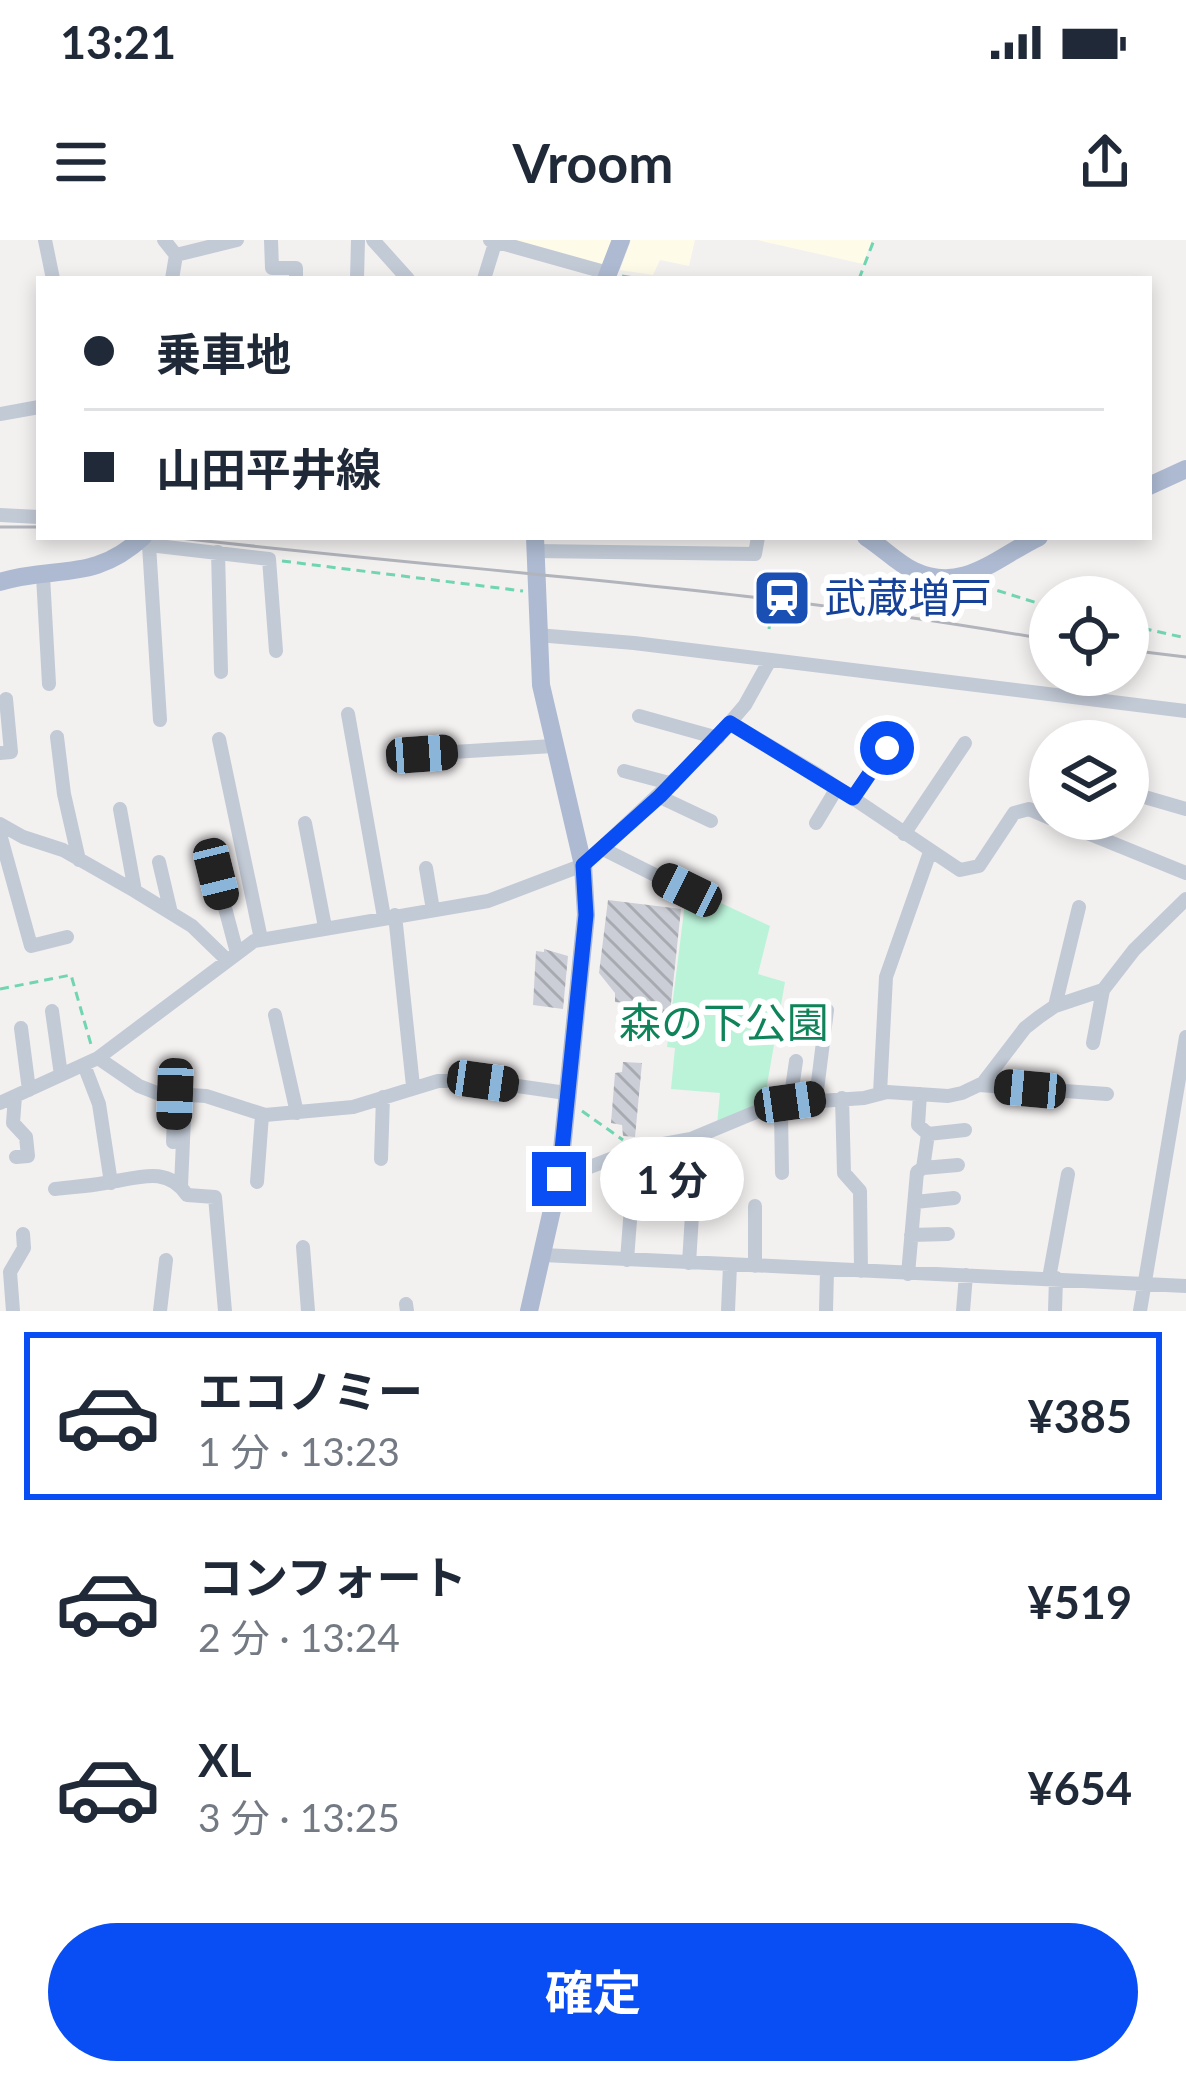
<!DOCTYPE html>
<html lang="ja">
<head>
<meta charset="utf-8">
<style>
	:root { --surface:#fff; --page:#f6f6f7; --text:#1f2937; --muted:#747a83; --line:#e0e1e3; --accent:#084ef4 }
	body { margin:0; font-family:Lato,"Noto Sans JP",sans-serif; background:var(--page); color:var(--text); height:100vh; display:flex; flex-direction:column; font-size:45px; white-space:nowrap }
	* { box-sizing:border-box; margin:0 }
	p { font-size:39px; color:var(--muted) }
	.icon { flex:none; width:66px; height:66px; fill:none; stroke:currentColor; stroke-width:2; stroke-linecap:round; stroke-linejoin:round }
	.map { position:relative; height:1071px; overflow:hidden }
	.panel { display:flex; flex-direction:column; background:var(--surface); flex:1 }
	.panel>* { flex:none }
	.top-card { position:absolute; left:36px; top:36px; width:1116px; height:264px; border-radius:0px; box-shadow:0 6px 18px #0003; display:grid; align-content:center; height:264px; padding:0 48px; background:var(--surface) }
	.controls { position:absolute; left:1029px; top:336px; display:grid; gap:24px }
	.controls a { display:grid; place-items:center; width:120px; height:120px; border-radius:50%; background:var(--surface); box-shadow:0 6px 18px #0003; font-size:60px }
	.end { position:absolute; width:54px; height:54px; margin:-27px; border:15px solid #084ef4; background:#fff; box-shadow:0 0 0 6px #fff }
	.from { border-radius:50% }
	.bubble { position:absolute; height:84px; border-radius:42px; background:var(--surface); box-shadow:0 6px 18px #0003; font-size:39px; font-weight:700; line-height:84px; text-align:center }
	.car { position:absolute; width:36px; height:72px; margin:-36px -18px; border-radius:15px; box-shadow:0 0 9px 3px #0007; background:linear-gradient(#222 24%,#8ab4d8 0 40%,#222 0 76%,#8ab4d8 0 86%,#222 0) }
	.top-card b { display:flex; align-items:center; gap:42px; height:114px; font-size:45px }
	.top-card b+b { border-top:3px solid var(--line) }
	.top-card i { width:30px; height:30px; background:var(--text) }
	ul { padding:21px 0 0; list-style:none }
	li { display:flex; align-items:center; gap:36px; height:168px; margin:0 24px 18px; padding:0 24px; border:6px solid transparent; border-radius:0px }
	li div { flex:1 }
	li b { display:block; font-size:45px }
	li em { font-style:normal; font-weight:700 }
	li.active { border-color:var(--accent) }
	li>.icon { width:108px; height:108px; stroke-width:1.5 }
	.cta { display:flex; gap:24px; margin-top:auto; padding:24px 48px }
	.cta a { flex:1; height:138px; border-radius:72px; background:var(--accent); color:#fff; font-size:48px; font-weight:700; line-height:138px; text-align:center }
	.status { display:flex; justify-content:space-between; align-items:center; height:84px; padding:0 60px; background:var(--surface); direction:ltr }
	.status svg { height:33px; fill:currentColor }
	header { display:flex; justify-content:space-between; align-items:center; height:156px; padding:0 48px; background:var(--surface); font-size:54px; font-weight:700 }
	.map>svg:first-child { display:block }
	.commercial { fill:#fefbe9 }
	.green { fill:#bbf3d9 }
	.building { fill:url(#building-back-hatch) }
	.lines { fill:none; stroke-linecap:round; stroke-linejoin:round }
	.path { stroke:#70d5b1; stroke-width:3; stroke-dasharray:9 6; stroke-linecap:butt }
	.minor { stroke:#c2cad6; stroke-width:14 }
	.major { stroke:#adbad1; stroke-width:18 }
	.rail { stroke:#b1b4bb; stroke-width:3 }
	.route { stroke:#084ef4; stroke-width:15 }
	.labels { text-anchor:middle; stroke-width:12; stroke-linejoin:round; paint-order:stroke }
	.transit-label { font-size:42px; fill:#164399; stroke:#fff; text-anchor:start }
	.park-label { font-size:42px; fill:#0f8359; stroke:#fff }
</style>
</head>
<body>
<div class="status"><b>13:21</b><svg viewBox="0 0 49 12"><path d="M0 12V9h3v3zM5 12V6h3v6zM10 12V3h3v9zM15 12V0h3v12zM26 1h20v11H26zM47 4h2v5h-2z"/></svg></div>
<header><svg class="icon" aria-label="menu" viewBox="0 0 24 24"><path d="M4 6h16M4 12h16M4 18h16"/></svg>Vroom<svg class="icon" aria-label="share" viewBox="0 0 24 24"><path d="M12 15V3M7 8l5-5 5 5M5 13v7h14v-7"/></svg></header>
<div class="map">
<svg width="1186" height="1071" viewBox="0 0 1186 1071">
	<defs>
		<pattern id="building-back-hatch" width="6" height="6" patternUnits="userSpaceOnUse" patternTransform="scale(3)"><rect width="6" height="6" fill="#cbced6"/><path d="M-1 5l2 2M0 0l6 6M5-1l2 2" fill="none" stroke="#a7aab1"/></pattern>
	</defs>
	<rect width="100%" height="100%" fill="#f3f0f0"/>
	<path class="commercial" d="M503 0H612L601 27Z
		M631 0H695L689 26 660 20 653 35 620 30Z
		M757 0H872L863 24Z"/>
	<path class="green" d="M687 647 770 686 758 734 785 742 764 862 717 885 720 853 671 849 675 808 667 807Z"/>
	<path class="building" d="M608 660 681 669 668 792 633 788 636 764 615 762V753L599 733Z
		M544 709 568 716 563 769 533 765 536 711 544 712Z
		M623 822 642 823 635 897 623 896 622 885 611 883 615 833 622 832Z"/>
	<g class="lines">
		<path class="path" d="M622 36 640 39
			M859 39 874 0
			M282 321 523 351
			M983 346 1050 367
			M1128 385 1186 398
			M769 389 770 381
			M0 749 71 735 92 808
			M582 871 623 900"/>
		<path class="minor" d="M45 0 53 39
			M164 0 176 15
			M271 0 272 28H296V39
			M373 0 408 39
			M490 0 608 33
			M176 15 237 0
			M172 39 176 15
			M357 39 358 0
			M484 39 496 0
			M0 174 39 167
			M0 275 39 277
			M143 303 149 305 160 480
			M149 305 269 319 276 411
			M536 311 755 314 758 297
			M218 312 221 432
			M43 336 49 444
			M537 395 634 403 1186 471
			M348 474 384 677
			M639 476 718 498
			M731 483 817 534 960 630 979 626 1014 573 1029 569 1050 578
			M57 497 64 554 79 620
			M219 499 261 699
			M0 513 11 512 6 459
			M421 514 553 506
			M624 531 673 544
			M660 557 711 581
			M853 558 887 508
			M1148 558 1186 569
			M120 569 135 651
			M1053 579 1186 633
			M305 583 325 687
			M816 583 837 548
			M0 584 23 597 63 610 135 651 192 686 227 720
			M0 594 31 706 67 697
			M904 594 965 503
			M603 609 687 651
			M159 622 171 673
			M426 628 433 670
			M216 634 237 713
			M395 675 413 846
			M1055 766 1079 667
			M52 771 61 835
			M275 775 297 873
			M21 788 29 850
			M1093 803 1103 750 1134 710 1186 659
			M98 818 139 846 157 853 206 856 265 875 353 867 438 841H483L566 853
			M84 825 99 864 111 943
			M979 845 1107 854
			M880 853 886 737 930 612
			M15 856 13 883 26 897 28 916 16 917
			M816 858 827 770
			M842 858 844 933 860 951 861 1031
			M790 862 796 821
			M0 863 98 818 254 701 488 661 583 625 708 508 745 465 770 420
			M775 864 781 873 782 933
			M928 894 965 890
			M173 902 175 855
			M381 919 383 857
			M923 928 958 925
			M559 939 636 909 691 899 775 864 864 858 887 852 948 856 962 853 983 843 1025 788 1039 777 1055 766 1103 750
			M257 942 262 875
			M181 946 185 855
			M55 949C72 947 89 946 105 943 136 939 166 924 187 955L215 957 225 1071
			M915 962 954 958
			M911 995 948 994
			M303 1007 308 1071
			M543 1015 1186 1046
			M627 1020 631 967
			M689 1023 696 911 691 899
			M755 1026V966
			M908 1034 917 932 923 928 928 894 918 885 920 854
			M1049 1038 1068 934
			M406 1064 407 1071
			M13 1071 10 1032 24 1008 23 994
			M160 1071 166 1020
			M728 1071 730 1025
			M826 1071 827 1030
			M963 1071 966 1035
			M1055 1071 1056 1038
			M1140 1071 1186 797"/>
		<path class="major" d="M606 39 621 0
			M1149 246 1186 229
			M866 297C882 307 897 323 914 331 963 354 997 317 1039 297
			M0 342C56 325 93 343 143 297
			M529 1071 559 939 586 675 583 625 541 445 535 297"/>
		<path class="rail" d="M0 287H39
			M171 297C463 331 760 348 1050 400
			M1128 410 1186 417"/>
	</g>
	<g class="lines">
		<path class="route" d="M559 939 586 675 583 625 660 556 730 483 853 558 887 508"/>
	</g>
	<defs>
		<symbol id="station-square" viewBox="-11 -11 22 22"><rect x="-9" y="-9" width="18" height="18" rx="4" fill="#1a4fb4" stroke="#fff"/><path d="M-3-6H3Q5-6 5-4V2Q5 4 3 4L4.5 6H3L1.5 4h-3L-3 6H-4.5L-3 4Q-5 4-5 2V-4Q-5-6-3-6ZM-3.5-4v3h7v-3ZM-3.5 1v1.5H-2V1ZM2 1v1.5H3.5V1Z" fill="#fff"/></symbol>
	</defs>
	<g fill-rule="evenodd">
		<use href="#station-square" x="749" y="325" width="66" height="66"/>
	</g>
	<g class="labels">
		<g class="transit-label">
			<text x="824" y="373">武蔵増戸</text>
		</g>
		<g class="park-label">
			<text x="724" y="798">森の下公園</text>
		</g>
	</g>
</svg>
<div class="controls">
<a><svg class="icon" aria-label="locate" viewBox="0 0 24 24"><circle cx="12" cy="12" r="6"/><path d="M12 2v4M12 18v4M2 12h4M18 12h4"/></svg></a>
<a><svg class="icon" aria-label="layers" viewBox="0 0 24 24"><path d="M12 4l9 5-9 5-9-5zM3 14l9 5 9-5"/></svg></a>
</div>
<i class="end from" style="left:887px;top:508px"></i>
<i class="end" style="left:559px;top:939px"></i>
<div class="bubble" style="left:600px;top:897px;width:144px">1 分</div>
<i class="car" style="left:422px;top:514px;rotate:86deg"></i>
<i class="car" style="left:216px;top:634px;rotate:166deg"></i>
<i class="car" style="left:687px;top:650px;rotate:296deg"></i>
<i class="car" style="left:483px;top:841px;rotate:98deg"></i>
<i class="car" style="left:1030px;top:849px;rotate:275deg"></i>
<i class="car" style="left:175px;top:854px;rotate:182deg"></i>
<i class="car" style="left:790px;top:862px;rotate:82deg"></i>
<div class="top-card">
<b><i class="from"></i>乗車地</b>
<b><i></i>山田平井線</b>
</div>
</div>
<section class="panel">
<ul>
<li class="active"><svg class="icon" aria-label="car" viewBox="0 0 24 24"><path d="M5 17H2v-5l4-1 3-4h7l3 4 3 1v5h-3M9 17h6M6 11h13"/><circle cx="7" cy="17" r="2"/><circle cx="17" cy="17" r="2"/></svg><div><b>エコノミー</b><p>1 分 · 13:23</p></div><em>¥385</em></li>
<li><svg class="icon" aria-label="car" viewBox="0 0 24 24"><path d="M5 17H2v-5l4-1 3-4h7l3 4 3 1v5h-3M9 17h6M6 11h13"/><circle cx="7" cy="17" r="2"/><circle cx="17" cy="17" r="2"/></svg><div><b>コンフォート</b><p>2 分 · 13:24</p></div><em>¥519</em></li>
<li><svg class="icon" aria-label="car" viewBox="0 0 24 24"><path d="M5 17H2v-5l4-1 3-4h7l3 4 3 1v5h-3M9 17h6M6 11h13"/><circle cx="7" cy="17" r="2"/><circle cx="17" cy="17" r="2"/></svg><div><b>XL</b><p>3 分 · 13:25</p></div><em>¥654</em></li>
</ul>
<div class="cta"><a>確定</a></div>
</section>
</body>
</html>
